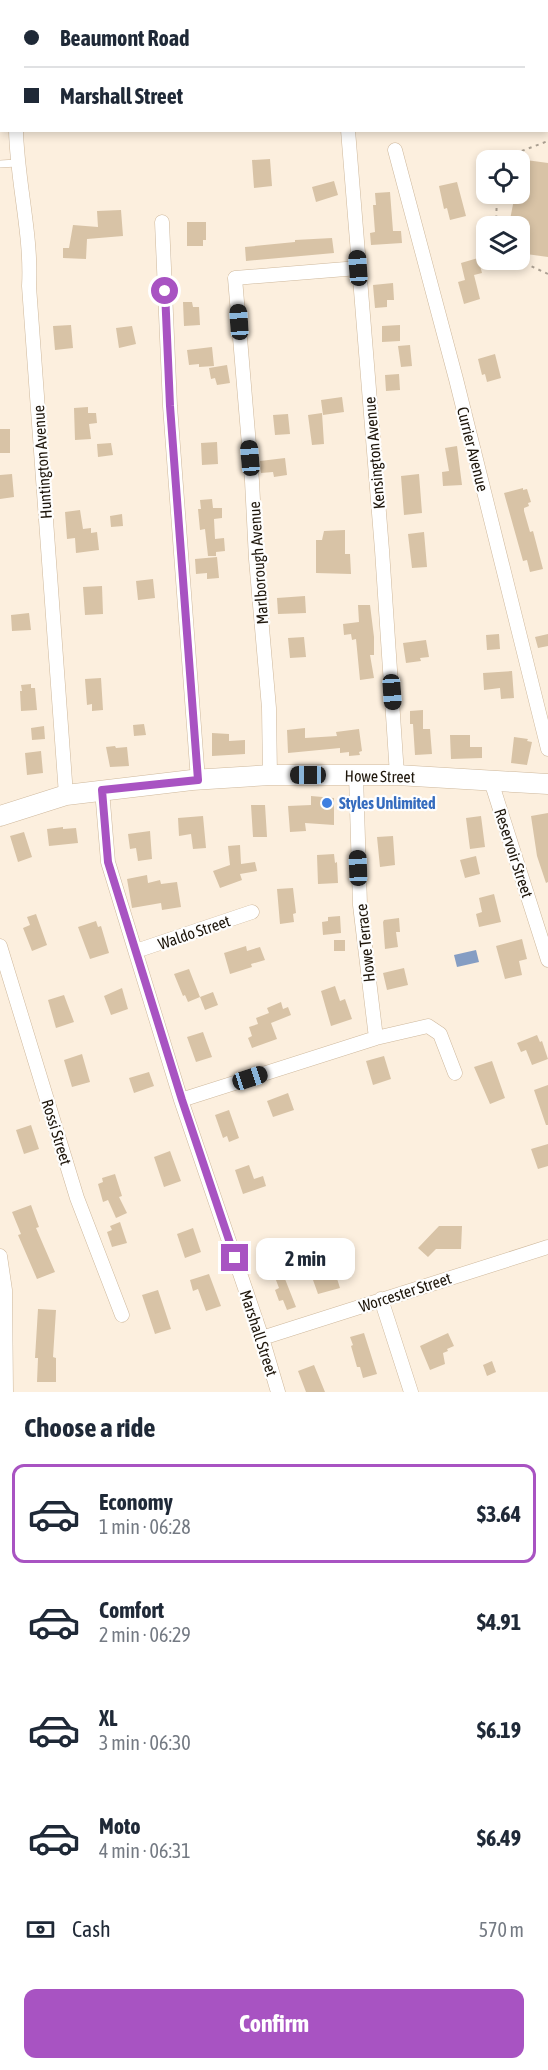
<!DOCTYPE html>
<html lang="en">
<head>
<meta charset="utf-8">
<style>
	:root { --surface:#fff; --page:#f6f6f7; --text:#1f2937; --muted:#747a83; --line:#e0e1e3; --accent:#a853c2 }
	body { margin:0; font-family:"Asap Condensed",sans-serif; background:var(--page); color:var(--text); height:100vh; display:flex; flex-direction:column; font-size:22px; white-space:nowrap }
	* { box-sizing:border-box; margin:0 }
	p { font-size:20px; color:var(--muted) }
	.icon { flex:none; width:33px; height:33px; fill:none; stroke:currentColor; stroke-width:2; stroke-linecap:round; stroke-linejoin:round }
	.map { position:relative; height:1392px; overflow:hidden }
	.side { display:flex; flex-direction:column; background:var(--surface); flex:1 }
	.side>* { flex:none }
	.top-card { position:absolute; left:0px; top:0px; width:549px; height:132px; box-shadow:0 3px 9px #0003; display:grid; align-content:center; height:132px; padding:0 24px; background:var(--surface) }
	.fabs { position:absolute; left:476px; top:150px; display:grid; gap:12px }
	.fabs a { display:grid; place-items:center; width:54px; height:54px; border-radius:12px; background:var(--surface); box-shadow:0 3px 9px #0003; font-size:30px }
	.end { position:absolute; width:27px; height:27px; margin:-14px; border:8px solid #a853c2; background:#fff; box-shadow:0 0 0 3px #fff }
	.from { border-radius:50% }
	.bubble { position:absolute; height:42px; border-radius:12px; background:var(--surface); box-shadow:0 3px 9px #0003; font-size:20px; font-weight:700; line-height:42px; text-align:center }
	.car { position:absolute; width:18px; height:36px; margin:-18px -9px; border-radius:8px; box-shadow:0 0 4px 2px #0007; background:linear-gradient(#222 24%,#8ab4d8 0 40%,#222 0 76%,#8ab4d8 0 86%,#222 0) }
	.top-card b { display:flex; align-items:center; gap:21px; height:57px; font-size:22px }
	.top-card b+b { border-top:2px solid var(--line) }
	.top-card i { width:15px; height:15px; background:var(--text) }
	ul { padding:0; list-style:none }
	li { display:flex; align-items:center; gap:18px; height:99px; margin:0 12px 9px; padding:0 12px; border:3px solid transparent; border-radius:12px }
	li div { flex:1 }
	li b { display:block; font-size:22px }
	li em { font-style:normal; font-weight:700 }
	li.active { border-color:var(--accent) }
	li>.icon { width:54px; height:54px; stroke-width:1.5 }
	h2 { padding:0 24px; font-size:27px; line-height:72px }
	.pay { display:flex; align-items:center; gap:15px; height:66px; padding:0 24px; font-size:22px }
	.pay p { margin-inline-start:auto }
	.button { display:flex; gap:12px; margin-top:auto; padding:12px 24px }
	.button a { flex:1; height:69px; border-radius:12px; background:var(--accent); color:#fff; font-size:24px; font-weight:700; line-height:69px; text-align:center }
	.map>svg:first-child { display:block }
	.water { fill:#859dc3 }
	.building { fill:#d8c3a6 }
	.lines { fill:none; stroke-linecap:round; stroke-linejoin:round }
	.lane-casing { stroke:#ceb89c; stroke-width:8 }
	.street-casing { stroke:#ceb89c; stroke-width:15 }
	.secondary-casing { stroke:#ceb89c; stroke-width:21 }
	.path { stroke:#aa9f91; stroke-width:2; stroke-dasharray:3 4.5; stroke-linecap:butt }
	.lane { stroke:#fff; stroke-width:7 }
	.street { stroke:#fff; stroke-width:14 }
	.secondary { stroke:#fff; stroke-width:20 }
	.route { stroke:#a853c2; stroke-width:8 }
	.shop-dot { fill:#3f7fe0; stroke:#fefefe; stroke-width:2 }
	.labels { text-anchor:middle; stroke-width:4.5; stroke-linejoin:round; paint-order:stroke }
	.street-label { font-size:16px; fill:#1e160b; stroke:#fefefe }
	.shop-label { font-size:16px; font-weight:bold; fill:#366cbe; stroke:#fefefe; text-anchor:start }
</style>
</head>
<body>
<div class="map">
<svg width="548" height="1392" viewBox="0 0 548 1392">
	<rect width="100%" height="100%" fill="#fcefde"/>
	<path class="water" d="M476 950 479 962 457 967 454 955Z"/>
	<path class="building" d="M270 159 272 186 254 188 252 160Z
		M526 160 548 163V257L519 253V226L509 225 515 194H519V188L522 189Z
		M334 181 338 195 316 202 312 187Z
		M457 182 466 216 450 220 447 208 444 209 439 186Z
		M390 192 393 231H401L402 243 371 245 370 233 375 232 373 205H376L375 193Z
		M121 210 123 236 87 239 86 259 63 258V248H69L73 225 98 227 97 211Z
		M187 222H206V240H203V246H187Z
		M332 238 334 253 246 261 245 247 295 242V240Z
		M478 258 482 273 474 275 480 299 464 304 458 282 465 280 461 263Z
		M393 283 394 300H387V307L375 308 373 285Z
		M183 302H192L193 307H199L200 325 184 326Z
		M71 325 73 348 55 350 53 326Z
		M400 325V341L382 342V326Z
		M132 326 136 344 119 348 116 328Z
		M410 345 412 366 401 367 398 346Z
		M212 347 214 366 199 367V364L189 365 187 350Z
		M495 354 501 378 487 382 485 374 482 375 478 359Z
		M227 365 230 383 217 385 215 378 211 379 209 368Z
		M399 374 400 390 386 391 385 375Z
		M342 397 344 412 323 415 321 400Z
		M88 407V413H96L97 423 89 424 91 439 75 440 74 408Z
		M322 413 324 444 312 445 308 415Z
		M288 414 290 434 275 435 273 415Z
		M0 429H10V453H0Z
		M217 442 218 464 202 465 201 443Z
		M111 443 113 455 98 457 97 444Z
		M457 446 462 485 443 486 442 472 449 471 445 448Z
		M285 458 287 475 274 477 273 472 261 473 260 461Z
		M12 474 14 497 0 499V475Z
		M419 474 422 513 404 515 401 476Z
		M523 488V490L527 489 531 502 528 503 529 506 524 508V511L530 532 533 531 543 569 530 572 527 560 523 561 504 493Z
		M212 499 213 508H222V518L214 519 215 539 224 538 225 551 216 552V556H208L205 529 200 530 198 509H201L200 500Z
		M80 510 83 529 91 528V533L97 532 99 550 76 553 75 538 67 539 65 512Z
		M122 514 123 526 111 527 110 516Z
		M345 530V554H350L351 574 316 573V540H322L324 531Z
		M424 532 427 567 412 568 408 534Z
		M217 557 219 578 207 579V573L196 574 195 559Z
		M153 579 155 598 138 600 136 581Z
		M102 586 103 614 85 615 83 587Z
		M305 596 306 613 278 614 277 598Z
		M358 605H370L374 637V655H370L374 678 360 680 356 639 352 640 351 634 344 635 343 624 359 622Z
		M29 613 31 630 12 631 11 615Z
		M499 634 500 649 487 650 486 635Z
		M548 634V646L538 648 535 637Z
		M304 637 306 657 290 658 288 638Z
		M426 640 429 657 420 658 421 661 406 663 403 643Z
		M512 671 514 698 501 699 500 688 484 690 483 673Z
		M101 678 103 710 92 711V704L87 705 85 679Z
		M31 684V688H35L37 710 21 711 20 691H22L21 685Z
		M423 710V729H430L432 754 415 755 413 724H410V711Z
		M144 724 146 735 134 736 133 725Z
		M44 726 45 739 32 740 31 728Z
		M305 728V738L337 736 336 732 359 729 362 751 359 752 360 755 349 756V752L340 753V748L288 753 287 730Z
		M212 733 229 734V741L245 740V754L212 756Z
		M450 735H470V747H482V758L451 759Z
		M514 737 528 739 527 741 532 742 527 765 511 763Z
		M115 746 116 748 127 747 129 766 110 767 106 747Z
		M41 751 43 773 27 775 25 753Z
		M311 796 334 798V825L305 823 306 831 290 832 288 806 311 805Z
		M251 805H265L267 837H253Z
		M548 813V882L546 883 537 856 531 816Z
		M203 816 206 848 193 849 191 834 179 836 178 818Z
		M481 816 485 847 470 849 466 818Z
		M63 827V829L76 828 78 843 49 846 47 829Z
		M150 831 152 859 138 861 136 848 130 849 128 834Z
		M24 832 32 857 18 862 10 836Z
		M393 836 395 865 380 867 377 837Z
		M240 845 241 864 255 862 257 871 240 874 242 880 220 888 213 871 230 865 228 846Z
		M334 854 335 863 337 862 338 883 318 884 317 855Z
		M476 856 480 874 465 878 460 860Z
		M147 875 148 883 160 880 161 884 177 882 181 907 162 910 161 903 132 908 127 879Z
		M293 888 296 913 293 914 294 922 280 924 277 889Z
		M494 894 501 922 479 927 476 914 482 912 479 898Z
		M36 914 47 945 32 951 23 928 30 925 27 917Z
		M340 916 341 933 323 935 322 922 328 921V917Z
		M399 918 400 932H396L398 947 385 949 383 922 384 920Z
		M96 921 98 927 101 926 109 953 90 959 78 927Z
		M522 939 527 959 519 961 522 975 505 979 496 946Z
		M334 940H345V951H334Z
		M246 946 247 951 260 947 265 960 251 964 252 967 230 974 224 953Z
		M404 968 408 985 387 990 383 973Z
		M189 969 200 997 188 1002 185 995 183 996 174 974Z
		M335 986 340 1001 345 999 352 1019 331 1026 321 991Z
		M122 988 128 1009 111 1015 104 996Z
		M213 992 218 1005 205 1010 200 997Z
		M64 995 74 1022 56 1028 48 1000Z
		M281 1002 283 1009 288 1007 291 1015 271 1023 277 1039 252 1048 248 1038 252 1036 249 1027 258 1024 256 1018 269 1013 267 1008Z
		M203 1032 212 1057 196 1062 187 1037Z
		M537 1035 540 1042 542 1041 548 1059 532 1065 526 1050 521 1052 517 1043Z
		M82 1054 90 1082 72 1087 64 1060Z
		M384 1056 391 1079 373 1085 366 1061Z
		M492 1061 505 1098 490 1104 474 1067Z
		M149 1072 154 1086 134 1093 129 1078Z
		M548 1085V1125H546L534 1090Z
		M288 1093 294 1110 273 1117 267 1101Z
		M229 1110 239 1138 229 1142 227 1136 223 1138 215 1115Z
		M31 1125 39 1149 24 1154 16 1130Z
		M548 1144V1166L538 1169 531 1149Z
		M170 1151 181 1181 164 1187 154 1157Z
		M249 1165 254 1179 263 1176 266 1186 243 1194 235 1170Z
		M115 1174 122 1196 119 1197 127 1213 116 1218 108 1200 103 1202 98 1184 103 1182 102 1178Z
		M31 1205 39 1227 36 1228 55 1272 37 1279 18 1235 21 1234 12 1212Z
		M120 1222 127 1243 112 1247 107 1232 112 1230 110 1226Z
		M439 1226H462L461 1249H436L428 1257 418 1248Z
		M193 1228 201 1252 185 1258 177 1234Z
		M283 1252 291 1272 288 1273 289 1277 285 1279 296 1307 287 1310 283 1300 279 1301 275 1290 279 1288 268 1259Z
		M333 1266 340 1288 318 1294 313 1280 324 1276 322 1269Z
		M209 1274 221 1306 206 1311 198 1289 193 1291 190 1280Z
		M158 1290 171 1329 155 1334 142 1295Z
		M38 1309 56 1310 53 1357 56 1358V1382H37L38 1358H35Z
		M364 1333 377 1374 363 1378 360 1367H357L351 1346 353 1345 350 1337Z
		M448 1333 454 1346 447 1349 448 1351 443 1353 445 1364 430 1370 420 1346Z
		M492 1361 496 1372 487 1376 483 1365Z
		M314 1365 325 1392H306L298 1371Z"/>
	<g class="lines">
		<defs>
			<path id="lane" d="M0 44 2 47
				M0 164 17 163"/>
			<path id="street" d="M338 0 339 2
				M16 130C17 181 32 236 29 286L66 795
				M348 130 382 550 397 775
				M395 150 456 379 548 749
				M162 222 170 406 198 780
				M270 775 269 708 256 559 252 481 235 278 358 268
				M356 775 360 905 376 1038
				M491 781 548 960
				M102 790 108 862 181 1100 262 1338 278 1392
				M0 946 77 1198 122 1315
				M136 951 252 912
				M181 1100 376 1038 428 1026 440 1034 455 1073
				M0 1256 5 1290 6 1392
				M381 1299 411 1392
				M262 1338 548 1247"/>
			<path id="secondary" d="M0 816 66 795 192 780 270 775H397L548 784"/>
		</defs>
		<use href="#lane" class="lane-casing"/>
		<use href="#street" class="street-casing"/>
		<use href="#secondary" class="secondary-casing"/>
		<path class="path" d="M474 0 476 2
			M510 160 519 152 548 141
			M496 226 497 194
			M518 260 548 274"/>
		<use href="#lane" class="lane"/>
		<use href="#street" class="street"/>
		<use href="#secondary" class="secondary"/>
	</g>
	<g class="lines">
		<path class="route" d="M165 291 170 406 198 780 102 790 108 862 182 1100 235 1258"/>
	</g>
	<circle class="shop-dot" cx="327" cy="803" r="6"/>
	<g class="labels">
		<g class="street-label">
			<text transform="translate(473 449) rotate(76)" y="6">Currier Avenue</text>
			<text transform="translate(374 453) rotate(-95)" y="6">Kensington Avenue</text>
			<text transform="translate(42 462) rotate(-94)" y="6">Huntington Avenue</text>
			<text transform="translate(258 563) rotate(-94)" y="6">Marlborough Avenue</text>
			<text transform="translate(380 776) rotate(1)" y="6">Howe Street</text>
			<text transform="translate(514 853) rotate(72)" y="6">Reservoir Street</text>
			<text transform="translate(194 932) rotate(-19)" y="6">Waldo Street</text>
			<text transform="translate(365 943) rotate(-96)" y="6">Howe Terrace</text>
			<text transform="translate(57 1132) rotate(73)" y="6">Rossi Street</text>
			<text transform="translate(405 1292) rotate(-18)" y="6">Worcester Street</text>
			<text transform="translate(259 1333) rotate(72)" y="6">Marshall Street</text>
		</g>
		<g class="shop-label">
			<text x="339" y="809">Styles Unlimited</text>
		</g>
	</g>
</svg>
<div class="fabs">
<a><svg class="icon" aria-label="locate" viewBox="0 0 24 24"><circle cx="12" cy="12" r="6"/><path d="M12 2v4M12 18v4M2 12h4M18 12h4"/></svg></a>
<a><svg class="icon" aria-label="layers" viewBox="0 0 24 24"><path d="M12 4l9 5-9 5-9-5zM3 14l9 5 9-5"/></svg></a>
</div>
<i class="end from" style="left:165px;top:291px"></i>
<i class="end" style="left:235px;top:1258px"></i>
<div class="bubble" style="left:256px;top:1238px;width:99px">2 min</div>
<i class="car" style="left:358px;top:268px;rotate:356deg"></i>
<i class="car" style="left:239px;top:322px;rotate:356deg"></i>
<i class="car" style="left:250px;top:458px;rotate:355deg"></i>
<i class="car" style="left:392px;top:692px;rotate:176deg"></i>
<i class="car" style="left:308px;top:775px;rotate:270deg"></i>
<i class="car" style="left:358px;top:868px;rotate:358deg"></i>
<i class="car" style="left:250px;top:1078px;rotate:72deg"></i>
<div class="top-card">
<b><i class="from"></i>Beaumont Road</b>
<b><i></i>Marshall Street</b>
</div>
</div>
<section class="side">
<h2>Choose a ride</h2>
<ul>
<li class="active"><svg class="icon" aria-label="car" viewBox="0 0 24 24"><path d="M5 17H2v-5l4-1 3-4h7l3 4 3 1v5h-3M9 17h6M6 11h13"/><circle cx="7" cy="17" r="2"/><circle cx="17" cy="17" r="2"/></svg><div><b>Economy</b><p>1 min · 06:28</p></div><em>$3.64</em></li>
<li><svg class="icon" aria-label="car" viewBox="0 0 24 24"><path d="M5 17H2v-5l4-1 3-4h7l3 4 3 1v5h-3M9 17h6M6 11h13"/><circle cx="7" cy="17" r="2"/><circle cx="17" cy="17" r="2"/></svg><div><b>Comfort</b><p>2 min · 06:29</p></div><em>$4.91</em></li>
<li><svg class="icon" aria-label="car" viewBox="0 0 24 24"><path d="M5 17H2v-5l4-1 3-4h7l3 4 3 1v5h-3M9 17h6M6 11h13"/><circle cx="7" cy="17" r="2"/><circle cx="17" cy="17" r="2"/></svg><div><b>XL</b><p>3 min · 06:30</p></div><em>$6.19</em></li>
<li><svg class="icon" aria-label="car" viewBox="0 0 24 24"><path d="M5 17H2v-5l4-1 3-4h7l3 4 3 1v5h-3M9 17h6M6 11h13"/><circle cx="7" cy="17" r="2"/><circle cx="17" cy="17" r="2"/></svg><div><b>Moto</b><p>4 min · 06:31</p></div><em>$6.49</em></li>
</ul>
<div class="pay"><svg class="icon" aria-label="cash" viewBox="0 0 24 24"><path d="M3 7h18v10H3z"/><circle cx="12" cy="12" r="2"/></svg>Cash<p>570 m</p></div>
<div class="button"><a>Confirm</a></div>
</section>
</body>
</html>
